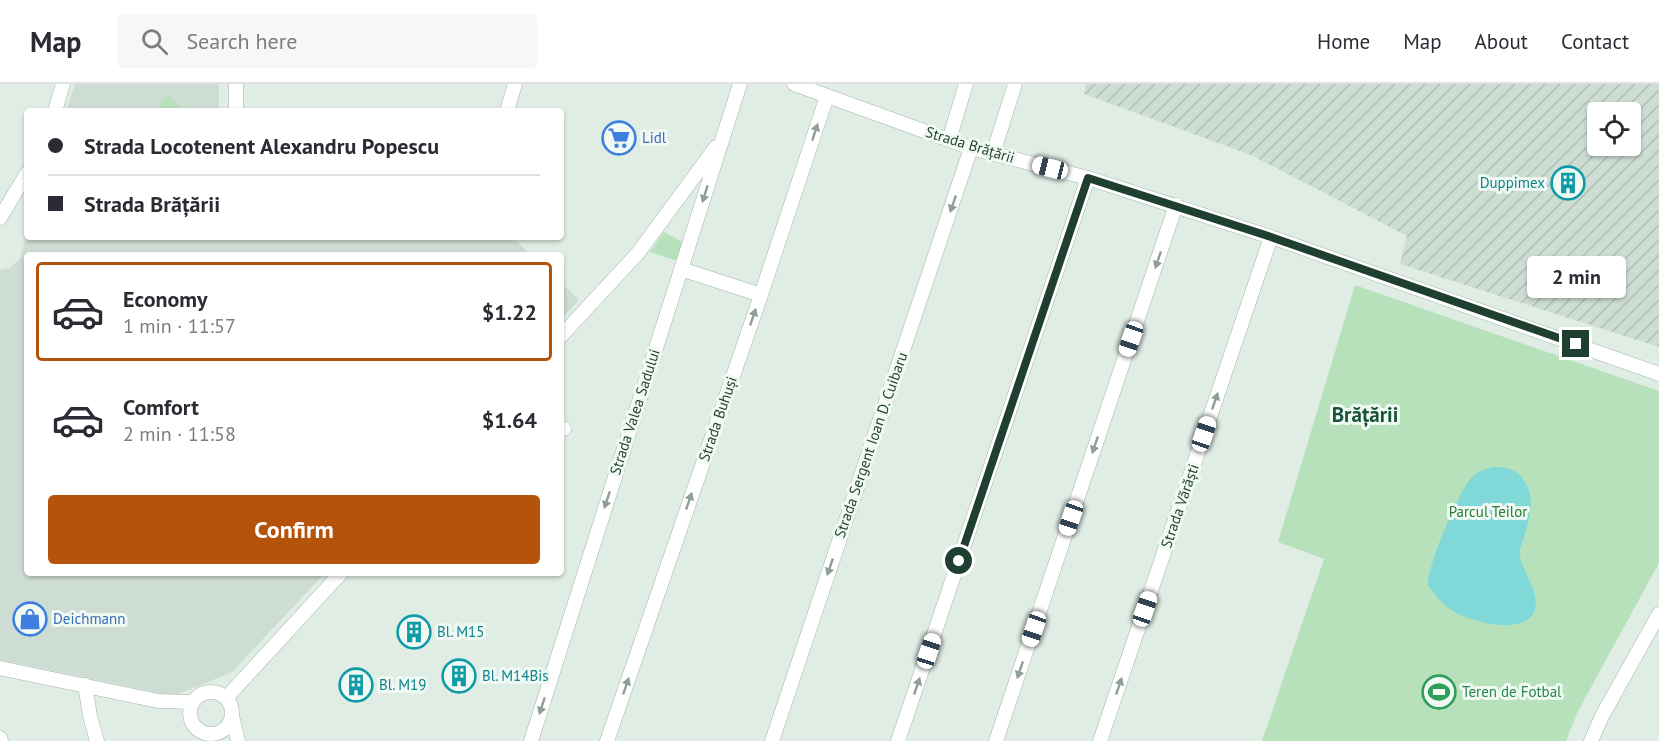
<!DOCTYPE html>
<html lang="en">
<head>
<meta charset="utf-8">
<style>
	:root { --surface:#fff; --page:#f7f7f7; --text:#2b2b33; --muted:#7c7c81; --line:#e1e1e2; --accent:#b45309 }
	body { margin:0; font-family:"PT Sans",sans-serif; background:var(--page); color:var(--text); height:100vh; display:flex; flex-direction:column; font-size:22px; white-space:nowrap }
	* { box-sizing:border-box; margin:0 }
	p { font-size:20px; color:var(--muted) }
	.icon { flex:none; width:33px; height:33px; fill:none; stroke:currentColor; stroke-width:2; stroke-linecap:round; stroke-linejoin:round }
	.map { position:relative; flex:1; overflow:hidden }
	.side { position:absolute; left:24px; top:168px; width:540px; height:324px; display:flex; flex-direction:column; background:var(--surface); border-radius:6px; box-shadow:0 2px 4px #0004 }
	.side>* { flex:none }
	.top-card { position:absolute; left:24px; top:24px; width:540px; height:132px; border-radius:6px; box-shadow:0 2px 4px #0004; display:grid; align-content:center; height:132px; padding:0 24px; background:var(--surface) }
	.controls { position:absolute; left:1587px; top:18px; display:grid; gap:12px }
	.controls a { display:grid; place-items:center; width:54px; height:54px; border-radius:6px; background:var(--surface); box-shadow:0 2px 4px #0004; font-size:30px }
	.end { position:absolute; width:27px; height:27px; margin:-14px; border:8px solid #1f3f31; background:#fff; box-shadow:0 0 0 3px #fff }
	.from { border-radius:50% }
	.bubble { position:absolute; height:42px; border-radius:6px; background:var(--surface); box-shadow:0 2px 4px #0004; font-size:20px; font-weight:700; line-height:42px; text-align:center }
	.car { position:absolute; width:18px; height:36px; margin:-18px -9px; border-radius:8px; box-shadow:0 0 4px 2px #0007; background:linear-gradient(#fff 24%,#345 0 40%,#fff 0 76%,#345 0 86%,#fff 0) }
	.top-card b { display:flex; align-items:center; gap:21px; height:57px; font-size:22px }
	.top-card b+b { border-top:2px solid var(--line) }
	.top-card i { width:15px; height:15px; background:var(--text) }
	ul { padding:10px 0 0; list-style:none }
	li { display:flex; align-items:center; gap:18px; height:99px; margin:0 12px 9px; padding:0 12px; border:3px solid transparent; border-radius:6px }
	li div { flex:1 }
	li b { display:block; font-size:22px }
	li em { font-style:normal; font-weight:700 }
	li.selected { border-color:var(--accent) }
	li>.icon { width:54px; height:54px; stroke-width:1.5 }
	.button { display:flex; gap:12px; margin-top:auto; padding:12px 24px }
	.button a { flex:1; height:69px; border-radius:6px; background:var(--accent); color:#fff; font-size:24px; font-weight:700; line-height:69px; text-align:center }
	header { display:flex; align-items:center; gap:36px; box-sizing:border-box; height:84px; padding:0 30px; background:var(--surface); border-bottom:2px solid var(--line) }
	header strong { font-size:28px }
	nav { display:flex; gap:33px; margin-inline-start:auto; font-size:21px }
	.search { width:420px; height:54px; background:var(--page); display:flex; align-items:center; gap:15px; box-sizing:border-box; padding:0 21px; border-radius:6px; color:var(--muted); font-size:22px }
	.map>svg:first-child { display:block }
	.built { fill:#ceddd4 }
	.industrial { fill:url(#industrial-furrows); fill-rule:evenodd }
	.green { fill:#b6e1bb }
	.water { fill:#81d8d8 }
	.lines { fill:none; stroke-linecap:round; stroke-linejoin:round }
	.street-casing { stroke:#a2b5ab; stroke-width:15 }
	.street { stroke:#fff; stroke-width:14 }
	.oneway { fill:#8f9f98 }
	.route { stroke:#1f3f31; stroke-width:8 }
	.labels { text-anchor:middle; stroke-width:6; stroke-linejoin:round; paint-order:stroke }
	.shop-label { font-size:15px; fill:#366cbe; stroke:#f1f9f3; text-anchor:start }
	.street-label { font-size:15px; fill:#1f3f31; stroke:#f1f9f3 }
	.culture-label { font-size:15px; fill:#0d838f; stroke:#f1f9f3; text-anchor:start }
	.park-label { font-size:15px; fill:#247b38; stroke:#f1f9f3 }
	.leisure-label { font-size:15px; fill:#27864d; stroke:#f1f9f3; text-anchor:start }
	.district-label { font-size:21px; font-weight:bold; fill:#18533c; stroke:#f1f9f3 }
</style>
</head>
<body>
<header>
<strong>Map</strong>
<div class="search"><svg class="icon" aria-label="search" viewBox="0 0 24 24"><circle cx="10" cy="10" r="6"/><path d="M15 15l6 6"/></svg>Search here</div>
<nav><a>Home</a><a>Map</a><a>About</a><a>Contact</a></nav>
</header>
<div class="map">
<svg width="1659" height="657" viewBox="0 0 1659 657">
	<defs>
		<pattern id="industrial-furrows" width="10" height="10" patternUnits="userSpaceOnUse" patternTransform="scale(1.5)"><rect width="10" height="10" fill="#ceddd4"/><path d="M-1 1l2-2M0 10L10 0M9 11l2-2" fill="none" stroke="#b0bfb6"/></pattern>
	</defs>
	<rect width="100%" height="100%" fill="#e0ede5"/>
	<path class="built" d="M75 0H219V27H66Z
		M27 151V153H512L531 171H27V489H325L232 588 174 612 0 576V186L10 184 20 174Z
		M561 199 579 216 561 235Z"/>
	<path class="industrial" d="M1086 0H1659V263L1400 180 1407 152 1251 71 1084 10ZM1598 28H1630V62H1598Z"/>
	<path class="green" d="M169 12 178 18 179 27H160L161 16Z
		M664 148 683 158 678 177 650 168Z
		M1355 201 1659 307V479L1578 627 1566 657H1262L1324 475 1278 458Z"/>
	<path class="water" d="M1495 383C1506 383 1516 385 1523 395 1536 413 1530 434 1524 453 1522 459 1519 465 1520 471 1522 489 1542 509 1534 528 1522 553 1467 537 1450 525 1440 519 1434 509 1428 501 1427 482 1459 406 1473 392 1479 387 1487 384 1495 383Z"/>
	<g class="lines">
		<defs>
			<path id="street" d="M794 0 971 64 1088 94 1271 153 1659 290
				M55 27 63 0
				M236 27V0
				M507 27 515 0
				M949 56 966 0
				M993 70 1015 0
				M0 134 27 89
				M681 185 761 211
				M561 252 638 169 716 63
				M561 344 564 345
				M0 584 158 617 193 618
				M85 601 90 632 97 657
				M190 629a21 21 0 1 1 42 0a21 21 0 1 1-42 0Z
				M226 614 341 489
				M232 632 238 657
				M0 654 1 657
				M531 657 740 0
				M607 657 761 211 827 12
				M772 657 971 64
				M898 657 1088 94
				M996 657 1176 121
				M1100 657 1271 153
				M1591 657 1602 632 1659 530"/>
		</defs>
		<use href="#street" class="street-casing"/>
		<use href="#street" class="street"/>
	</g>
	<defs><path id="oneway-solid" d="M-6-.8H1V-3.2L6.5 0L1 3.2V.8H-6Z" transform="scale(1.5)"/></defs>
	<g class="oneway">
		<use href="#oneway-solid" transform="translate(815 48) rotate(-72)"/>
		<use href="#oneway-solid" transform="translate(705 110) rotate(107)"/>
		<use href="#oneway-solid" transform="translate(953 120) rotate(109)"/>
		<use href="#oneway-solid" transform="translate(1158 176) rotate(109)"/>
		<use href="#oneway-solid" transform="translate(753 233) rotate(-71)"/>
		<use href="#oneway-solid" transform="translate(1215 317) rotate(-71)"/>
		<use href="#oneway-solid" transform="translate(1095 361) rotate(109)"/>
		<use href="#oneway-solid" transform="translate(607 416) rotate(108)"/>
		<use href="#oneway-solid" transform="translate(689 417) rotate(-71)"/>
		<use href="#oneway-solid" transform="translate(830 483) rotate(109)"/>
		<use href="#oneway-solid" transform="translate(1020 586) rotate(109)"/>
		<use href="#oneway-solid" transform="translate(626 602) rotate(-71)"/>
		<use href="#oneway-solid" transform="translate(917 602) rotate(-71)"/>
		<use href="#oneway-solid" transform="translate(1119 602) rotate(-71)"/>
		<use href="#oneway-solid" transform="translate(542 622) rotate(108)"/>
	</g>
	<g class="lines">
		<path class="route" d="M959 477 1088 94 1271 153 1576 260"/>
	</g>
	<defs>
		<symbol id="supermarket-ring" viewBox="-11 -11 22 22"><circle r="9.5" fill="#f1f9f3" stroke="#3f7fe0" stroke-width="1.5"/><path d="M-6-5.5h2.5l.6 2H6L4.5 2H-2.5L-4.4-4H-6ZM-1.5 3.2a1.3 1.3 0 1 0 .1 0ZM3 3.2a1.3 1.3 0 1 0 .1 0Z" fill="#3f7fe0"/></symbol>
		<symbol id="building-ring" viewBox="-11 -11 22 22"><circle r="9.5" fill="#f1f9f3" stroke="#0f9aa8" stroke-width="1.5"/><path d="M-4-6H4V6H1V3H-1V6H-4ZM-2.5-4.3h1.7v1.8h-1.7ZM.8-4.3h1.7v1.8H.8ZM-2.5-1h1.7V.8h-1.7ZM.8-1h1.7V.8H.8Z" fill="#0f9aa8"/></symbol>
		<symbol id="shop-ring" viewBox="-11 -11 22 22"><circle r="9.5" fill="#f1f9f3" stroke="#3f7fe0" stroke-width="1.5"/><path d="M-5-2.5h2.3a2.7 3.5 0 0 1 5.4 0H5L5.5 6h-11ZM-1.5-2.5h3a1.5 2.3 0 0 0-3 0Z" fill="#3f7fe0"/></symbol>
		<symbol id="stadium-ring" viewBox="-11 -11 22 22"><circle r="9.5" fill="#f1f9f3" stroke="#2e9e5b" stroke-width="1.5"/><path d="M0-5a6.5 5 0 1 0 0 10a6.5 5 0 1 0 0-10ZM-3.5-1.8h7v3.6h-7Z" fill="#2e9e5b"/></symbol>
	</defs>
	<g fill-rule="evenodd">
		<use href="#supermarket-ring" x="600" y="35" width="38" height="38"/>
		<use href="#building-ring" x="1549" y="80" width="38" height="38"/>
		<use href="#shop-ring" x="11" y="516" width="38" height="38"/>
		<use href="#building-ring" x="395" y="529" width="38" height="38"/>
		<use href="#building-ring" x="440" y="573" width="38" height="38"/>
		<use href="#building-ring" x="337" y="582" width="38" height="38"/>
		<use href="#stadium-ring" x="1420" y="589" width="38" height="38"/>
	</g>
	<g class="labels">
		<g class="shop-label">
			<text x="642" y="59">Lidl</text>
			<text x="53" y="540">Deichmann</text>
		</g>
		<g class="street-label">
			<text transform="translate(970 61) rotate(17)" y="5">Strada Brățării</text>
			<text transform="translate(635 328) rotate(-72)" y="5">Strada Valea Sadului</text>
			<text transform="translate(718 335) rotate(-71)" y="5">Strada Buhuși</text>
			<text transform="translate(871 361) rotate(-71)" y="5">Strada Sergent Ioan D. Cuibaru</text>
			<text transform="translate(1180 422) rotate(-71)" y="5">Strada Vărăști</text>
		</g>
		<g class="culture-label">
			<text x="1545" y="104" text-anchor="end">Duppimex</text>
			<text x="437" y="553">Bl. M15</text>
			<text x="482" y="597">Bl. M14Bis</text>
			<text x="379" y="606">Bl. M19</text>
		</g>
		<g class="park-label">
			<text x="1488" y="433">Parcul Teilor</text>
		</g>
		<g class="leisure-label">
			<text x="1462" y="613">Teren de Fotbal</text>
		</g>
		<g class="district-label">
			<text x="1365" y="338">Brățării</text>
		</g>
	</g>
</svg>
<div class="controls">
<a><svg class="icon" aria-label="locate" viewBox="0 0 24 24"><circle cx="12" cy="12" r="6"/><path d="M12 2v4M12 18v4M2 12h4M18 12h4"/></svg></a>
</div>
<i class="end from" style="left:959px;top:477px"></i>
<i class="end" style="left:1576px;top:260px"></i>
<div class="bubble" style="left:1527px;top:172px;width:99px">2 min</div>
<i class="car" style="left:1050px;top:84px;rotate:284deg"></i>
<i class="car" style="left:1131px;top:255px;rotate:199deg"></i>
<i class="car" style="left:1204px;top:350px;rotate:19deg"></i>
<i class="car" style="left:1071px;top:434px;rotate:199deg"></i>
<i class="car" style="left:1145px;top:525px;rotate:19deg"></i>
<i class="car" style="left:1034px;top:545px;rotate:199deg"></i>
<i class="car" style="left:929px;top:567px;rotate:18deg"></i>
<div class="top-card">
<b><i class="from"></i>Strada Locotenent Alexandru Popescu</b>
<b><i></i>Strada Brățării</b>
</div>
<section class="side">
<ul>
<li class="selected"><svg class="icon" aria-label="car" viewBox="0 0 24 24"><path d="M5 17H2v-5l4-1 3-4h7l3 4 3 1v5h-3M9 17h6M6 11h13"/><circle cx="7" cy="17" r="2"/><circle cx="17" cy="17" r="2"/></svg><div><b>Economy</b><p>1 min · 11:57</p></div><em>$1.22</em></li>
<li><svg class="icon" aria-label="car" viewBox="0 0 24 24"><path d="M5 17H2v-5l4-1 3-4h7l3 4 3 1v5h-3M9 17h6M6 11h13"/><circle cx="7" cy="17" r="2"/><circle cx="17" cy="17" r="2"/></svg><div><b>Comfort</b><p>2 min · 11:58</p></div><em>$1.64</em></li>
</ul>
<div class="button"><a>Confirm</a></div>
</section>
</div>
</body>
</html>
